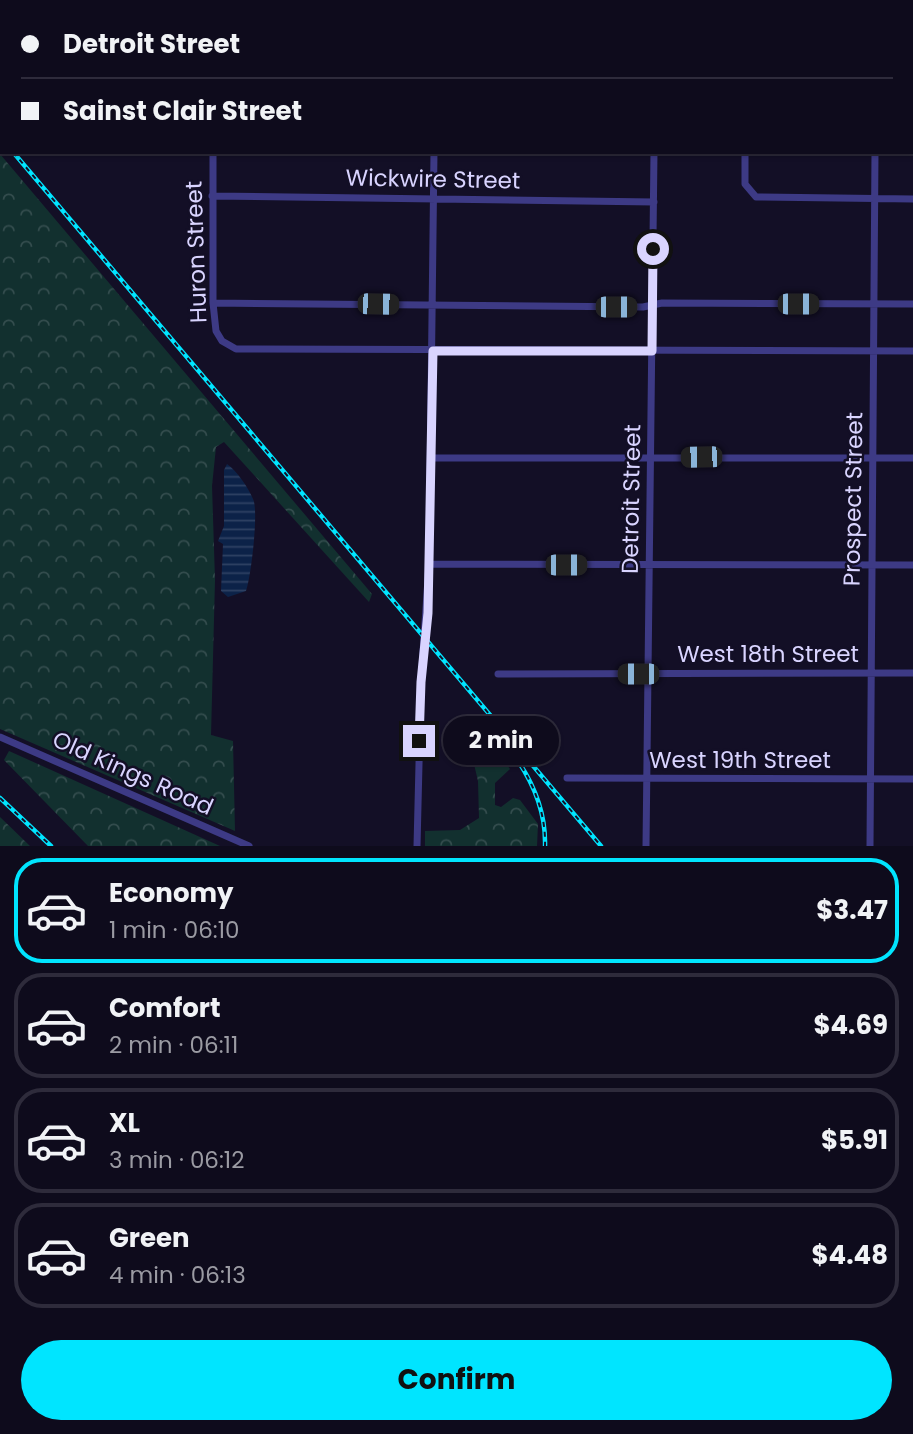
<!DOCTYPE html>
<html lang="en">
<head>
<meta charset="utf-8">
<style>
	:root { --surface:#0e0b1c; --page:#1c1929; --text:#f1f3f6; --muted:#9b9ba3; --line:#2e2b3b; --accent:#00e5ff }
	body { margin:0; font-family:Poppins,sans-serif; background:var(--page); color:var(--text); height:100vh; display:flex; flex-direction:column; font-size:26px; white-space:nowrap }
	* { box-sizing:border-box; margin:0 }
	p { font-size:23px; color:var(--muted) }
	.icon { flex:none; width:38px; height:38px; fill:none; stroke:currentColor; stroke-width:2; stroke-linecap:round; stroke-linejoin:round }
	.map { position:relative; height:846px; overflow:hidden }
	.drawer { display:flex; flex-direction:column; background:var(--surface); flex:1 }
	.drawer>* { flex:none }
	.guide { position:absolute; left:0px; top:0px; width:914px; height:154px; box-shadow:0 2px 5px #0004,0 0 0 2px var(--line); display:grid; align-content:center; height:154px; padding:0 21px; background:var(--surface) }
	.end { position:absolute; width:32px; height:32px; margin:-16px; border:9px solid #d9d4ff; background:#111; box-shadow:0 0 0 4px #111 }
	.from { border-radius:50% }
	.bubble { position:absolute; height:49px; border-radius:24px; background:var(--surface); box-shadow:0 2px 5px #0004,0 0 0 2px var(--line); font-size:23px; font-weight:700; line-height:49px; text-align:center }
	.car { position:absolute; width:21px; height:42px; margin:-21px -10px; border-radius:9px; box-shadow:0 0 5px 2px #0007; background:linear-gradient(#222 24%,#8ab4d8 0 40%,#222 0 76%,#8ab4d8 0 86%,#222 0) }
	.guide b { display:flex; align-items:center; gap:24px; height:66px; font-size:26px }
	.guide b+b { border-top:2px solid var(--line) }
	.guide i { width:18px; height:18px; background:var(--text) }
	ul { padding:12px 0 0; list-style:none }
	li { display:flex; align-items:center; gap:21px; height:105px; margin:0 14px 10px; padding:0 7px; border:4px solid var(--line); border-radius:28px }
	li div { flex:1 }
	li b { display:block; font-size:26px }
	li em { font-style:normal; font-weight:700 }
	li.current { border-color:var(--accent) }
	li>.icon { width:63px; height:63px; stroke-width:1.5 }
	.cta { display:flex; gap:14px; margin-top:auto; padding:14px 21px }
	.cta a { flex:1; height:80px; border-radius:42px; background:var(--accent); color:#111; font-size:28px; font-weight:700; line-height:80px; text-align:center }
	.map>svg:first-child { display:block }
	.forest { fill:url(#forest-crowns) }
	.water { fill:url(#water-rules) }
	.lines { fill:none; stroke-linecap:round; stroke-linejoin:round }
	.minor { stroke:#3d3a85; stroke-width:7 }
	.rail-casing { stroke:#00e5ff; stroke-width:4.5 }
	.rail { stroke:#130f26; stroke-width:2; stroke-dasharray:5; stroke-linecap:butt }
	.route { stroke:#d9d4ff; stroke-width:9 }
	.labels { text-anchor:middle; stroke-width:5; stroke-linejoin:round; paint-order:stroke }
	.street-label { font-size:23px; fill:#d9d4ff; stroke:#130f26 }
</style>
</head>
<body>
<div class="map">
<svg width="913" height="846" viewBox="0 0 913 846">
	<defs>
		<pattern id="forest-crowns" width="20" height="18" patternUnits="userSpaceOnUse" patternTransform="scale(1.75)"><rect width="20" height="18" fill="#12302f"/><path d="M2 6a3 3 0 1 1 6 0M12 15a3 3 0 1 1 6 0" fill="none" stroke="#344d4e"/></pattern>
		<pattern id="water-rules" width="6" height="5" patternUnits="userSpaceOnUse" patternTransform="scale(1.75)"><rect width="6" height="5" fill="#0c2248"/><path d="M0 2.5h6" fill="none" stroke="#2f4163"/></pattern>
	</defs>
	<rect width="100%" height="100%" fill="#130f26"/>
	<path class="forest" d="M0 154 372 594 369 602 224 442 216 447 212 486 215 580 211 735 233 741 235 831 0 729Z
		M490 743 510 769 495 783V805L501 807 513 798 520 800 538 824 537 846H425V831L460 830 479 818 478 781 470 747Z
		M9 751 220 846H88L4 760Z
		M0 817 30 846H0Z"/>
	<path class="water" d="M227 464C237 471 248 487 253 499 259 510 251 578 246 591L228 597 221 591 223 544 218 541 224 526V470Z"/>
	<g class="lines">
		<path class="minor" d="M216 2V0
			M436 2V0
			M656 2V0
			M746 2V0
			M832 2V0
			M912 98 913 97
			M213 152V303L216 331 222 341 236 349 913 351
			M745 152V184L756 197 913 199
			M212 196 654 202
			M213 303 643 307 662 303 913 304
			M431 458H913
			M429 564 913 565
			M498 674 913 673
			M0 737 249 846
			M567 778 913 779
			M417 846 421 682 429 564 434 152
			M646 846 654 152
			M870 846 875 152"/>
		<defs>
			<path id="rail" d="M0 123 2 127
				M0 143 2 145
				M13 152 601 846
				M516 758C534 784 546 814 545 846
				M0 798 51 846"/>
		</defs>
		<use href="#rail" class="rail-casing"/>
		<use href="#rail" class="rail"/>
	</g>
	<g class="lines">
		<path class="route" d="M419 741 421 682 428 613 433 351H652L653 249"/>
	</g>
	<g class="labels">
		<g class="street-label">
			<text transform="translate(433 179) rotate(1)" y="8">Wickwire Street</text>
			<text transform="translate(196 252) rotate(-92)" y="8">Huron Street</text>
			<text transform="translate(631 499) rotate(-89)" y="8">Detroit Street</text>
			<text transform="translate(853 499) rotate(-89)" y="8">Prospect Street</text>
			<text x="768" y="662">West 18th Street</text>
			<text x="740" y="768">West 19th Street</text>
			<text transform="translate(133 773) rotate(24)" y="8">Old Kings Road</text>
		</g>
	</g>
</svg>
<i class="end from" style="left:653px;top:249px"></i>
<i class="end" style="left:419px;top:741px"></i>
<div class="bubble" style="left:443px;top:716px;width:116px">2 min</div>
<i class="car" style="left:378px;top:304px;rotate:91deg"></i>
<i class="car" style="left:798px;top:304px;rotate:90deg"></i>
<i class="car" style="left:616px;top:307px;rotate:90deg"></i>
<i class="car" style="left:701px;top:457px;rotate:269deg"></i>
<i class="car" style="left:566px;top:565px;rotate:90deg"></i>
<i class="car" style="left:638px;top:674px;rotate:270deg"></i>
<div class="guide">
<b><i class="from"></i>Detroit Street</b>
<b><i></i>Sainst Clair Street</b>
</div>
</div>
<section class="drawer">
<ul>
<li class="current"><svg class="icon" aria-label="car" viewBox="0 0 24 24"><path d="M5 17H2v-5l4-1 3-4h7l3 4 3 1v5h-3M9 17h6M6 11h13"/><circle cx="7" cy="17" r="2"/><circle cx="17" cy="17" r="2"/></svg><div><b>Economy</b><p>1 min · 06:10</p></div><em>$3.47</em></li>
<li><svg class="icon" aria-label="car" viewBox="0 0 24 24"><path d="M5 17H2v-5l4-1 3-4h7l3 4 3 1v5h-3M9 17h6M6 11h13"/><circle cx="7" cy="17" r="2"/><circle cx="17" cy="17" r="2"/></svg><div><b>Comfort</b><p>2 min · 06:11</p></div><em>$4.69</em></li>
<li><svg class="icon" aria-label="car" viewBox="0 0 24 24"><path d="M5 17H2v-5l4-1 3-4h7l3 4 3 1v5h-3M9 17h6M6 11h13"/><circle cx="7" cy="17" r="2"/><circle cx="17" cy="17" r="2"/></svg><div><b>XL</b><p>3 min · 06:12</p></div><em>$5.91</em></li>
<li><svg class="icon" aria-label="car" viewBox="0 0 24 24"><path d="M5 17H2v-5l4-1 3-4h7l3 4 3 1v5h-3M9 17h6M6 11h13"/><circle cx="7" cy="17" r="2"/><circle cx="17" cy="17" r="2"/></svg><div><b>Green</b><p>4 min · 06:13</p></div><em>$4.48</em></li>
</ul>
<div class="cta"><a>Confirm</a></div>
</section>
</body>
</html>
